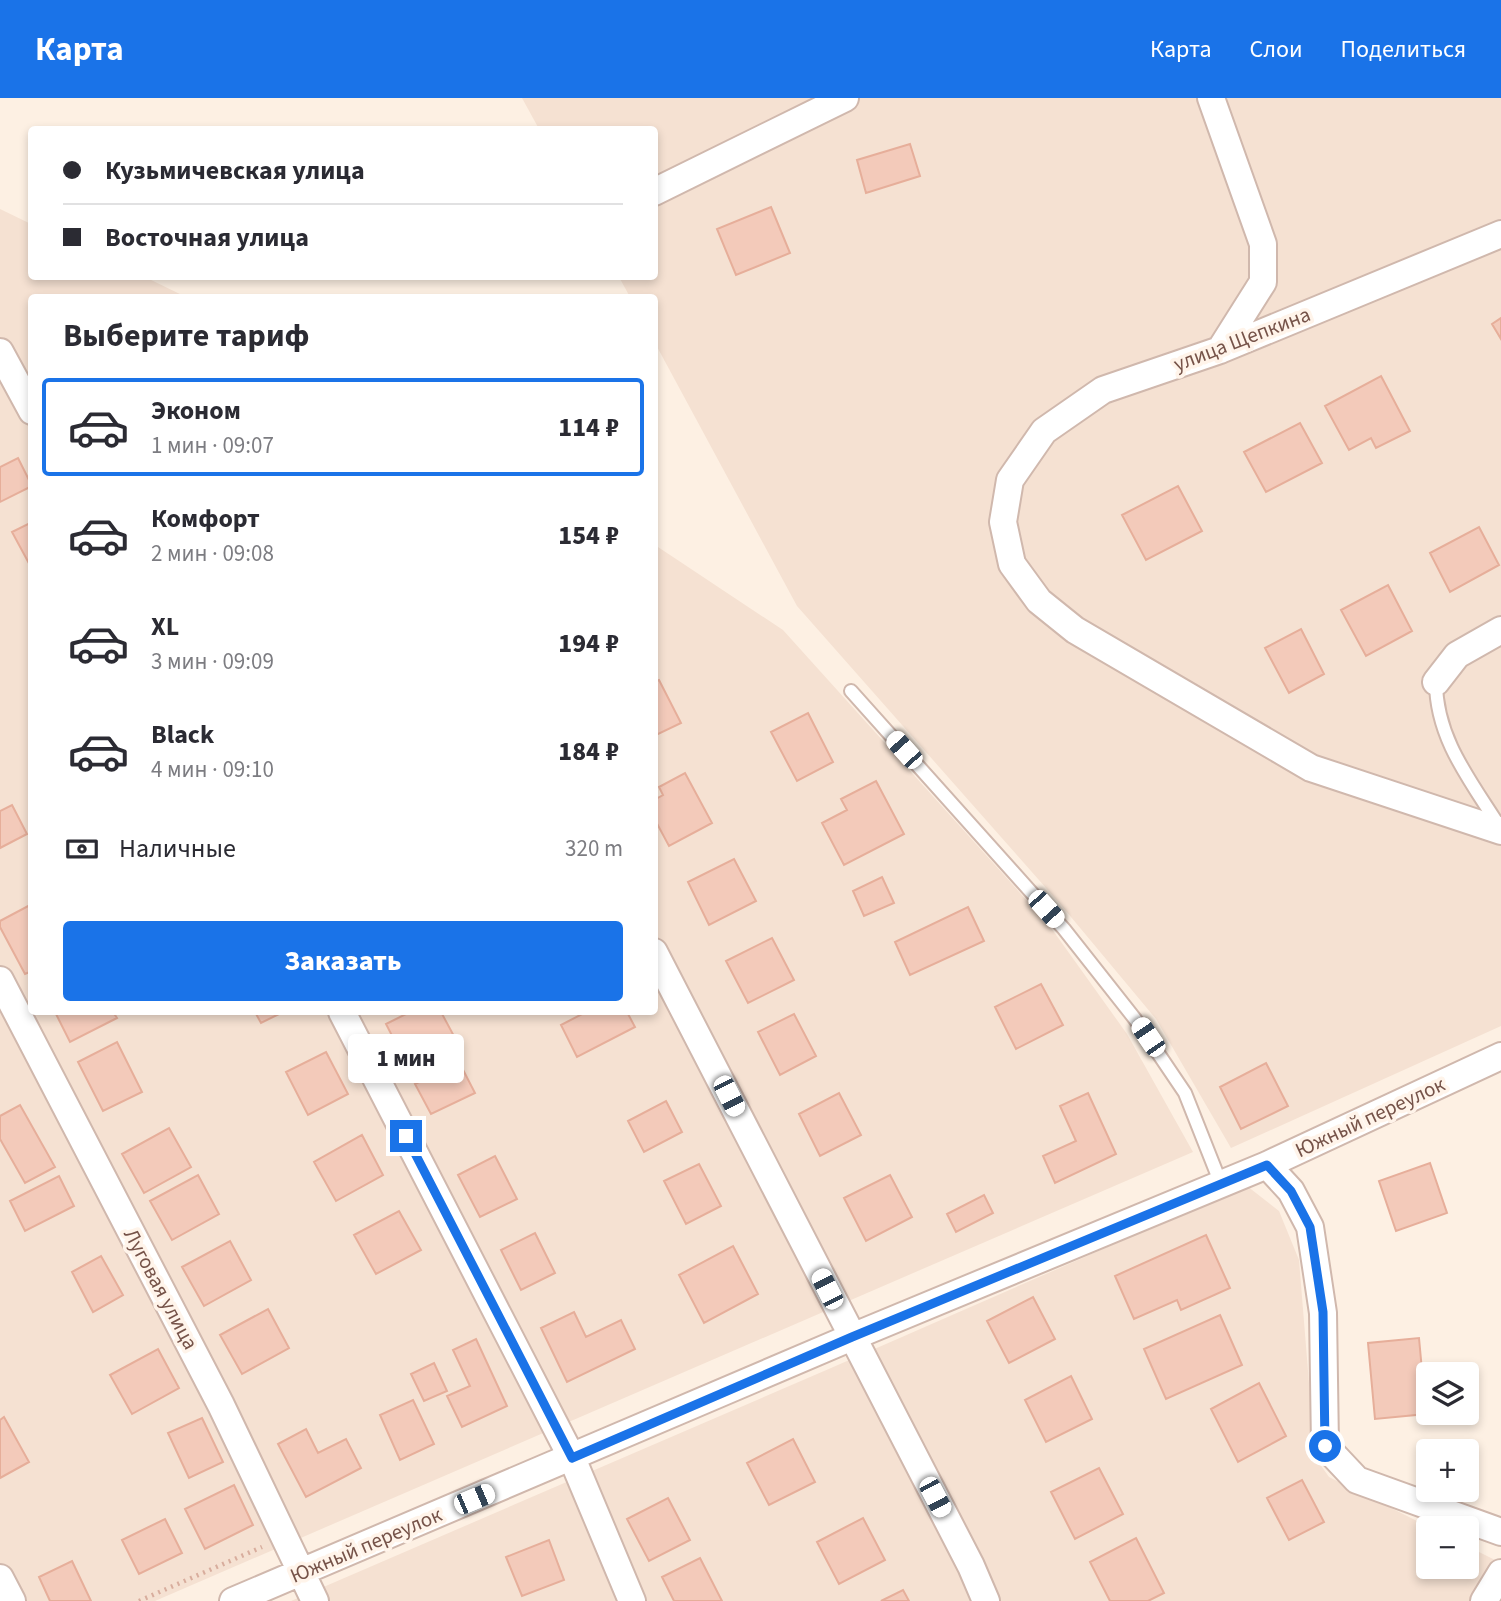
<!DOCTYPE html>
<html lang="ru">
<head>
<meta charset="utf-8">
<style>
	:root { --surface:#fff; --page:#f7f7f7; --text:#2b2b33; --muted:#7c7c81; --line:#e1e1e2; --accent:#1a73e8 }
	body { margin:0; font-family:"Source Sans 3",sans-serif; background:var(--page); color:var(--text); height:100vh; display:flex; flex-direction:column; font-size:26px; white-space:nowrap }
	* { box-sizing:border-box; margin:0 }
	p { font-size:23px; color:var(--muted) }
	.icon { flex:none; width:38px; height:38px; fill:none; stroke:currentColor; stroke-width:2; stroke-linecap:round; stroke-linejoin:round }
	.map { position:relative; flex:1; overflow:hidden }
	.sheet { position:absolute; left:28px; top:196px; width:630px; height:721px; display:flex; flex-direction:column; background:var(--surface); border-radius:7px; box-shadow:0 4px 10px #0003 }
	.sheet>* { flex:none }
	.banner { position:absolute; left:28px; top:28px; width:630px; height:154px; border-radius:7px; box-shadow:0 4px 10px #0003; display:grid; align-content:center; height:154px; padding:0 35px; background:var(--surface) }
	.tools { position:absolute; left:1416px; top:1264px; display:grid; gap:14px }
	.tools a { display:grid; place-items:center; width:63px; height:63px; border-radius:7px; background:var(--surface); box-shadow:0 4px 10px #0003; font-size:35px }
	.end { position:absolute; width:32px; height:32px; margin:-16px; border:9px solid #1a73e8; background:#fff; box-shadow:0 0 0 4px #fff }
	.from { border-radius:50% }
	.bubble { position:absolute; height:49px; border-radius:7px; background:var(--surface); box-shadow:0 4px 10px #0003; font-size:23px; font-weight:800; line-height:49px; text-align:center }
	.car { position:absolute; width:21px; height:42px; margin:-21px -10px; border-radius:9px; box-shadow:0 0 5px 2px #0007; background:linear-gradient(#fff 24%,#345 0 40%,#fff 0 76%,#345 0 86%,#fff 0) }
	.banner b { display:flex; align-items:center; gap:24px; height:66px; font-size:26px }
	.banner b+b { border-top:2px solid var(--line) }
	.banner i { width:18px; height:18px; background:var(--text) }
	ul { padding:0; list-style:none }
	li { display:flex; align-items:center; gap:21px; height:98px; margin:0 14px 10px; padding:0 21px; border:4px solid transparent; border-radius:7px }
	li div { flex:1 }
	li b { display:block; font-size:26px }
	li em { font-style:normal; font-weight:800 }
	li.selected { border-color:var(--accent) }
	li>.icon { width:63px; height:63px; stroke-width:1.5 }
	h2 { padding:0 35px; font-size:32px; line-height:84px }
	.pay { display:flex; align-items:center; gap:18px; height:77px; padding:0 35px; font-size:26px }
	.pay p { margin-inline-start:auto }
	.action { display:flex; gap:14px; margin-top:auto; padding:14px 35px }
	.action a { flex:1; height:80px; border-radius:7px; background:var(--accent); color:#fff; font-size:28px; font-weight:800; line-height:80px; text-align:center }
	header { display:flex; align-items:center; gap:42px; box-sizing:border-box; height:98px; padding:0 35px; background:var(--accent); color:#fff }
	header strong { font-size:33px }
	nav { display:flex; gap:38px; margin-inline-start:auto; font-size:24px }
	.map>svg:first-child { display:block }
	.residential { fill:#f5e1d2 }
	.building { fill:#f3caba; stroke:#e6ae9a; stroke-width:2 }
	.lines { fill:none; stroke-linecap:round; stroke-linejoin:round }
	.lane-casing { stroke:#d0b8ad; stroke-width:16 }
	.street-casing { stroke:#d0b8ad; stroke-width:30 }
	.path { stroke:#d8ad9d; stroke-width:4.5; stroke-dasharray:2 5; stroke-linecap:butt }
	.lane { stroke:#fff; stroke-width:12 }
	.street { stroke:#fff; stroke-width:26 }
	.route { stroke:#1a73e8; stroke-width:9 }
	.labels { text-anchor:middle; stroke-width:7; stroke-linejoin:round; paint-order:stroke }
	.street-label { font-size:21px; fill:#765349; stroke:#fff4ea }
</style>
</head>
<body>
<header>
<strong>Карта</strong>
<nav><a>Карта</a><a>Слои</a><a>Поделиться</a></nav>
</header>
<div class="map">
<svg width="1501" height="1503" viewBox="0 0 1501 1503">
	<rect width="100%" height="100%" fill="#fdf0e3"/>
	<path class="residential" d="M522 0H1501V928L1231 1050 1156 921 1061 807 797 508 655 245 654 200 630 199 619 179 654 178V32L539 31Z
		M0 111 31 126 32 178 145 179 186 199 32 200V914H654L655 447 783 532 1049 827 1127 936 1193 1054 155 1503H0Z
		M1247 1088 1279 1113 1299 1162 1315 1359 1329 1379 1431 1430H1428V1468H1466L1467 1448 1497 1463 1471 1503H291L831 1270Z"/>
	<path class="building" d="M910 46 920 78 866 95 857 62Z
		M771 109 790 155 736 177 717 131Z
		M1501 220V241L1492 226Z
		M1381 278 1410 333 1376 350 1371 340 1349 352 1325 308Z
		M1300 325 1322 365 1266 394 1244 354Z
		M18 360 32 388 0 404V369Z
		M1178 388 1202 433 1146 462 1122 417Z
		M32 424V471L12 434Z
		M1479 429 1499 467 1450 494 1430 455Z
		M1388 487 1412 533 1366 558 1341 512Z
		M1301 531 1324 576 1289 595 1265 550Z
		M659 582 681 625 654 638V584Z
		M808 615 833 664 797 683 771 634Z
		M685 675 712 725 669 748 654 720V702L663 697 659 689Z
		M876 683 904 736 844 767 822 725 847 712 841 701Z
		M12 707 27 736 0 750V713Z
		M734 761 756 803 709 827 688 784Z
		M882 779 894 805 864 818 853 793Z
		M32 806V873L25 876 0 829V823Z
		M968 809 984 843 910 877 895 844Z
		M772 840 794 882 748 905 726 863Z
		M1041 886 1063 927 1016 951 995 909Z
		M55 914H113L117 920 70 944Z
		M255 914H283L261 925Z
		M410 914H441L455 940 406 965 386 926Z
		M586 914H627L635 929 577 959 561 927Z
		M794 916 816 958 780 977 758 934Z
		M117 944 142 994 103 1013 78 964Z
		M326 954 348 996 308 1017 286 974Z
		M459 964 475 995 431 1016 415 986Z
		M1266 965 1288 1008 1241 1031 1220 989Z
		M839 995 861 1037 820 1058 799 1016Z
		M1088 995 1116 1056 1055 1085 1043 1058 1076 1043 1060 1008Z
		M666 1003 682 1034 644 1054 628 1023Z
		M20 1007 55 1069 25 1085 0 1041V1018Z
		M169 1030 191 1069 144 1095 122 1056Z
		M362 1037 383 1077 336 1103 314 1064Z
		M495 1058 517 1101 480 1119 458 1077Z
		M1430 1065 1447 1115 1396 1133 1379 1083Z
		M699 1066 721 1108 686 1126 664 1083Z
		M198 1077 219 1116 172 1142 150 1103Z
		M890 1077 912 1119 866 1143 844 1100Z
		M59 1078 74 1108 25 1133 10 1103Z
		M984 1097 993 1115 956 1134 947 1116Z
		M399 1113 421 1152 376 1176 354 1137Z
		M535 1135 555 1175 521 1192 501 1152Z
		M1206 1137 1230 1190 1181 1212 1177 1202 1134 1221 1115 1178Z
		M230 1143 251 1182 204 1208 182 1169Z
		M733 1148 758 1196 704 1225 679 1177Z
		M101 1158 123 1197 93 1214 72 1174Z
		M1033 1199 1055 1241 1009 1265 987 1223Z
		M268 1211 289 1250 242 1276 220 1237Z
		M574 1214 586 1239 621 1222 635 1251 567 1284 541 1230Z
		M1220 1217 1242 1267 1166 1301 1144 1251Z
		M1419 1240 1426 1316 1375 1321 1368 1245Z
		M476 1241 507 1308 462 1329 447 1298 470 1288 453 1252Z
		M158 1251 179 1290 132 1316 110 1277Z
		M434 1265 447 1293 424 1303 411 1276Z
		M1071 1278 1092 1321 1046 1344 1025 1302Z
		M1259 1285 1286 1338 1238 1364 1211 1311Z
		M413 1302 434 1346 400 1362 380 1317Z
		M4 1319 29 1364 0 1380V1322Z
		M202 1320 223 1364 189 1380 168 1335Z
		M306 1331 318 1355 346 1341 361 1370 306 1399 278 1346Z
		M793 1341 815 1384 769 1407 747 1365Z
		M1099 1370 1123 1416 1075 1441 1051 1394Z
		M1302 1382 1324 1424 1289 1442 1267 1400Z
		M234 1387 253 1427 205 1451 185 1411Z
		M668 1400 690 1442 649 1463 627 1421Z
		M863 1420 885 1462 839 1486 817 1444Z
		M165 1421 182 1455 139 1476 122 1442Z
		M1136 1440 1164 1495 1148 1503H1110L1090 1464Z
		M549 1442 564 1482 522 1498 506 1459Z
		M700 1460 722 1503H674L662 1479Z
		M72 1463 91 1503H50L39 1479Z
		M903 1492 909 1503H881Z"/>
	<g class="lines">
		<defs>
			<path id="lane" d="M1436 584C1436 640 1470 682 1499 728
				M851 593 1064 831 1135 921 1185 995 1221 1086"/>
			<path id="street" d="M1211 0 1263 146V184L1220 252
				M654 94 845 0
				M1501 136 1220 252 1103 292 1044 333 1010 382 1003 424 1012 466 1039 503 1075 532 1311 670 1501 733
				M0 254 32 313
				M1436 584 1457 557 1501 532
				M654 854 971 1468 986 1503
				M0 882 221 1307 315 1503
				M342 914 572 1360 632 1503
				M1267 1067 1291 1093 1310 1129 1323 1215 1325 1348 1357 1382 1501 1434
				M0 1480 12 1503
				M233 1503 852 1239 1267 1067 1501 958
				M1484 1503 1501 1475"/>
		</defs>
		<use href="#lane" class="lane-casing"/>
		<use href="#street" class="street-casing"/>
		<path class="path" d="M139 1503 262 1449"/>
		<use href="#lane" class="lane"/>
		<use href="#street" class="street"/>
	</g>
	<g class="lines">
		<path class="route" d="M406 1038 572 1360 852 1239 1267 1067 1291 1093 1310 1129 1323 1214 1325 1348"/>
	</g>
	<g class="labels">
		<g class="street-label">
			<text transform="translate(1242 241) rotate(-21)" y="7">улица Щепкина</text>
			<text transform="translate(1370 1019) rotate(-25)" y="7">Южный переулок</text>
			<text transform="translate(161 1191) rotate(62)" y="7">Луговая улица</text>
			<text transform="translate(366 1447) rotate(-23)" y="7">Южный переулок</text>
		</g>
	</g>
</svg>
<div class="tools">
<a><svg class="icon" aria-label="layers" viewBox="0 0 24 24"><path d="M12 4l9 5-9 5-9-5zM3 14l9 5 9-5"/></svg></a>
<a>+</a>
<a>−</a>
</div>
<i class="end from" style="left:1325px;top:1348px"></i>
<i class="end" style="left:406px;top:1038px"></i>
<div class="bubble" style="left:348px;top:936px;width:116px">1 мин</div>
<i class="car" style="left:904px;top:652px;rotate:318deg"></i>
<i class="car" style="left:1046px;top:811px;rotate:138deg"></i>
<i class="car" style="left:1148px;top:939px;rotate:326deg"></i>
<i class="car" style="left:729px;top:998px;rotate:153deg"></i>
<i class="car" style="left:827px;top:1191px;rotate:333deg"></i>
<i class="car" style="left:935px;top:1399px;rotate:152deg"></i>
<i class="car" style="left:474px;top:1401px;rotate:67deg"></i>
<div class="banner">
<b><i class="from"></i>Кузьмичевская улица</b>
<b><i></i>Восточная улица</b>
</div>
<section class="sheet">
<h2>Выберите тариф</h2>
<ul>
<li class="selected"><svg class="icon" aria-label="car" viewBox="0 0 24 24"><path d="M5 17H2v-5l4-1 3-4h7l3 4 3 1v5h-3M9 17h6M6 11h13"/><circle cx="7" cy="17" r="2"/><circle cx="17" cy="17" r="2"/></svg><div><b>Эконом</b><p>1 мин · 09:07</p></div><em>114 ₽</em></li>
<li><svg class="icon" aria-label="car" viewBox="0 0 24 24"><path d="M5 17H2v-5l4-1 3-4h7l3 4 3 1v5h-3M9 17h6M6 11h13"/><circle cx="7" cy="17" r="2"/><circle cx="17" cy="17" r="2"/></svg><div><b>Комфорт</b><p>2 мин · 09:08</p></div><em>154 ₽</em></li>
<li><svg class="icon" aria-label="car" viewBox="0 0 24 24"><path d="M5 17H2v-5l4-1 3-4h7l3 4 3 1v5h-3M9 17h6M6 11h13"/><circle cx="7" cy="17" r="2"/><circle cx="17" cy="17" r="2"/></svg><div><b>XL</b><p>3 мин · 09:09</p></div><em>194 ₽</em></li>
<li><svg class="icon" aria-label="car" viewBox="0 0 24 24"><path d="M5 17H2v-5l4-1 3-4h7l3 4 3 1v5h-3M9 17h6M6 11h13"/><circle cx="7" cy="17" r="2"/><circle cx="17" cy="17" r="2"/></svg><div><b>Black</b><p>4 мин · 09:10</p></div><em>184 ₽</em></li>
</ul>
<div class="pay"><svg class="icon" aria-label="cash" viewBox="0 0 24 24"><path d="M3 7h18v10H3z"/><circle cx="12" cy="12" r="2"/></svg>Наличные<p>320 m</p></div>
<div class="action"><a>Заказать</a></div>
</section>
</div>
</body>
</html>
